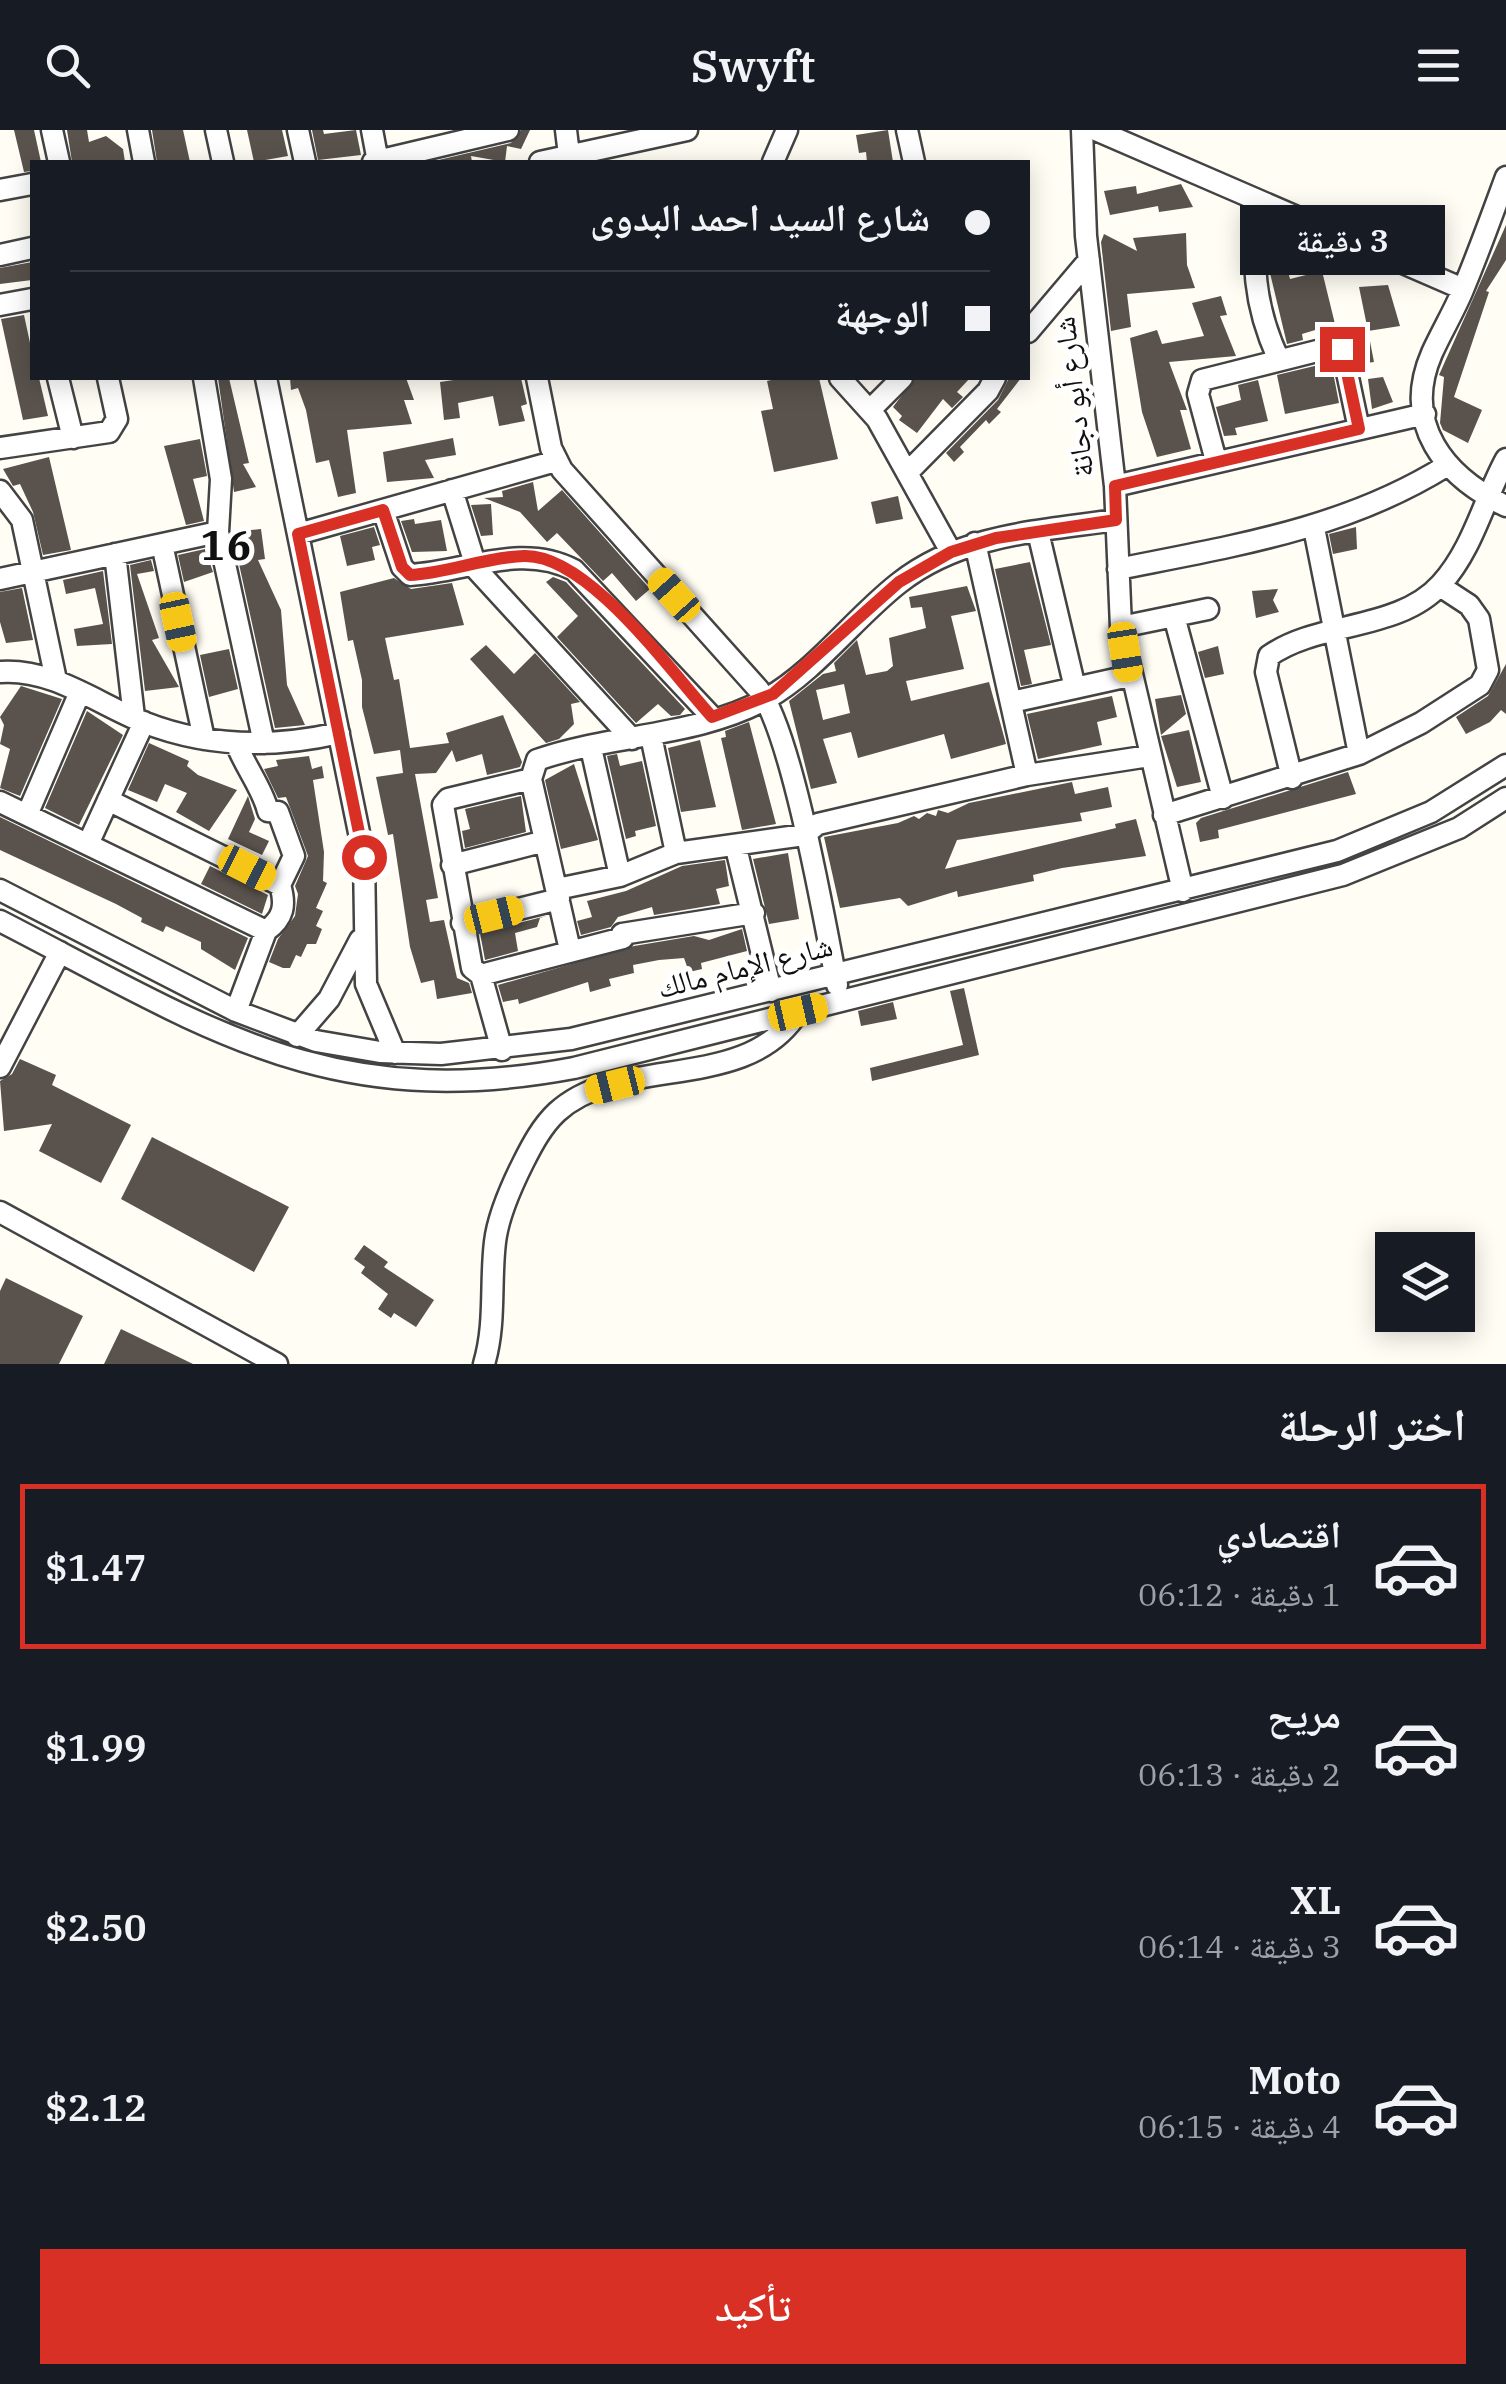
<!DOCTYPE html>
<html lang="ar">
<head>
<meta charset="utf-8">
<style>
	:root { --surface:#171b24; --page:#20242c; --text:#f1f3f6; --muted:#9ea1a6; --line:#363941; --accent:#d93025 }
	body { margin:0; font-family:"IBM Plex Serif","Noto Naskh Arabic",serif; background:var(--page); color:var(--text); direction:rtl; height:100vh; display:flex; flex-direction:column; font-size:38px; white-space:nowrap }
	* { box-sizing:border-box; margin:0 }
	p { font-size:32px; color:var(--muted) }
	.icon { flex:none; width:55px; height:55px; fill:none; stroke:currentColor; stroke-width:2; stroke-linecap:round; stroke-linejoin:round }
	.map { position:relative; height:1234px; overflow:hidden; direction:ltr }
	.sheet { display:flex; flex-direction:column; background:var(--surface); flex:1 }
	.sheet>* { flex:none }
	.hud { position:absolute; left:30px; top:30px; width:1000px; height:220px; border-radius:0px; box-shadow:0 5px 25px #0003; direction:rtl; display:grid; align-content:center; height:220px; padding:0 40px; background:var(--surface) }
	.controls { position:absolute; left:1375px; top:1102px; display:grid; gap:20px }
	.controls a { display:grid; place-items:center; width:100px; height:100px; border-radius:0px; background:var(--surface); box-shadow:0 5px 25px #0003; font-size:50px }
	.end { position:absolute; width:45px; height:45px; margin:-22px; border:12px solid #d93025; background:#fff; box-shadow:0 0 0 5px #fff }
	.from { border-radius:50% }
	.bubble { position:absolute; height:70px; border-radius:0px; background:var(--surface); box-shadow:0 5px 25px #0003; font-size:32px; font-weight:600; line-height:70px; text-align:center; direction:rtl }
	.car { position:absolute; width:30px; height:60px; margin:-30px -15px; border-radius:12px; box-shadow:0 0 8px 2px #0007; background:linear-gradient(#f5c518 24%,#345 0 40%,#f5c518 0 76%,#345 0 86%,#f5c518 0) }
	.hud b { display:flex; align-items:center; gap:35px; height:95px; font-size:38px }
	.hud b+b { border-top:2px solid var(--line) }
	.hud i { width:25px; height:25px; background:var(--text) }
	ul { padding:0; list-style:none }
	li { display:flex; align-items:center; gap:30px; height:165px; margin:0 20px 15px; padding:0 20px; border:5px solid transparent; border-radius:0px }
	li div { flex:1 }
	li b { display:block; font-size:38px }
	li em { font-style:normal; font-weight:600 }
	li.current { border-color:var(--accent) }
	li>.icon { width:90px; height:90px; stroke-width:1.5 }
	h2 { padding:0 40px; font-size:45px; line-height:120px }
	.button { display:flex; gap:20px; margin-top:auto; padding:20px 40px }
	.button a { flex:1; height:115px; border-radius:0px; background:var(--accent); color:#fff; font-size:40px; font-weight:600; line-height:115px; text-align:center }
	header { display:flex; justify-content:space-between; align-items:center; height:130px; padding:0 40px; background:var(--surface); font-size:45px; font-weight:600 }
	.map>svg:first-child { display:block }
	.building { fill:#59524d; fill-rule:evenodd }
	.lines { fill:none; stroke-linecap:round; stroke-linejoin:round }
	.minor-casing { stroke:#434343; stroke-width:25 }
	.minor { stroke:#fff; stroke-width:20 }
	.route { stroke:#d93025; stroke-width:12 }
	.labels { text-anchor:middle; stroke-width:10; stroke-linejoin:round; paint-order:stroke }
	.street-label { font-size:30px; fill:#101010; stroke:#fff }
	.district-label { font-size:40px; font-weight:bold; letter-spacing:2.5px; fill:#101010; stroke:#fff }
</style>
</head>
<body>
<header><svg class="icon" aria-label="menu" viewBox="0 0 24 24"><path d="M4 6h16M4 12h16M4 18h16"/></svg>Swyft<svg class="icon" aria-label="search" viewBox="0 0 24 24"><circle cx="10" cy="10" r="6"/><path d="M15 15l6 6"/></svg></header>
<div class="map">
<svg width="1506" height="1234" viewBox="0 0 1506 1234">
	<rect width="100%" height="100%" fill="#fffdf4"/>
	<path class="building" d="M14 0H34L41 32H32V41L24 42Z
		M67 0H87L89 12 106 6 123 19 125 32H72Z
		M152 0H183L190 32H157Z
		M247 0H282L288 26 254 32Z
		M312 0H323L324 4 356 0 361 25 318 30Z
		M521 0H530L521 19 507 16 505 32 471 26 472 32H430L511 13Z
		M888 0 893 32H867L866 22 859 23 856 5Z
		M1181 54 1193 77 1159 82 1158 76 1110 85 1104 61 1136 56 1137 64Z
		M1506 95V130L1486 161 1489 162 1454 267 1482 280 1468 313 1443 300 1440 293 1444 247 1439 245Z
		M1186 103 1187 135 1195 158 1127 164 1131 197 1111 201 1101 112 1104 104 1137 121 1133 108Z
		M32 132V150L0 154V138Z
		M1287 137 1290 149 1322 141 1335 194 1302 204 1303 210 1287 214 1270 143Z
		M1388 155 1400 196 1368 201 1359 157Z
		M1221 166 1227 185 1220 186 1236 226 1169 232 1187 280H1180L1191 319 1157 327 1142 282 1130 208 1157 200 1162 214 1204 206 1192 173Z
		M24 185 32 222V248H39L48 286 23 290 1 189Z
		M1368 201 1374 232 1359 234 1354 212 1346 205Z
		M1331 232 1339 273 1285 284 1277 245Z
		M1383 247 1393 272 1372 279 1368 249Z
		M218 248H229L249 333 243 334 256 357 234 362Z
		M290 248H406L414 270H404L412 294 347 300 356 363 338 367 329 330 316 333 306 280 298 258 291 260Z
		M467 248H521L527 274 521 276 525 291 499 296 493 266 458 273 460 288 444 290 440 252Z
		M779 248H819L838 329 774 342 761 281 773 279 767 251Z
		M915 248H970L957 262 963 267 952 278 943 269 917 303 899 290 902 286 893 277Z
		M1009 248H1021L997 279 1001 282 989 294 986 290 960 317 964 322 954 332 946 323 998 270Z
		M1258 250 1268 291 1235 298 1237 305 1224 306 1216 277 1241 270 1238 255Z
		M453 308 456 325 425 330 434 348 387 352 383 322Z
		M200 309 207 346 193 349 204 391 186 395 164 316Z
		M49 327 71 420 43 425 33 382 20 354 13 356 3 339Z
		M533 352 538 381 562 360 650 459 636 471 612 443 603 451 557 403 547 412 520 382 484 368 503 367 502 361Z
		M898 366 903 389 876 394 871 372Z
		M491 374 493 405 481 406 471 375Z
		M414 389 415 394 441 390 447 421 412 422 401 391Z
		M374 397 380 415 372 417 375 430 347 436 340 406Z
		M1356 397 1357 419 1333 424 1329 404Z
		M261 399 265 429 258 430 281 480 287 555 305 595 275 598 232 402Z
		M205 419 213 442 184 452 178 425Z
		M151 430 154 441 137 444 159 508 152 510 179 557 145 561 130 435Z
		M1030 432 1051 515 1024 520 1032 554 1021 556 995 439Z
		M103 441 112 514 77 516 74 499 103 494 95 458 66 464 63 450Z
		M553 447 566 452 685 579 680 585 671 586 658 574 636 593 557 507 578 486 546 452Z
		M394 448 411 459 452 453 464 495 385 508 394 550 399 549 410 618 449 613 446 603 503 585 522 632 520 637 487 645 482 624 456 632 452 620 436 643 415 644 438 768 426 770 430 792 444 790 457 848 469 853 472 863 437 869 434 850 421 853 410 817 393 704 388 705 376 647 403 643 400 620 374 624 362 577V550L353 510 348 511 340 462Z
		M967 456 976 481 951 486 964 539 906 551 911 571 989 552 1006 614 951 629 944 604 858 628 851 602 823 609 837 653 811 659 789 571 823 544 836 541 834 533 857 510 866 545 887 541 893 536 889 508 926 498 922 477 911 478 909 467ZM844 554 850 583 823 590 816 560Z
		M22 458 33 510 6 513 0 492V462Z
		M1278 459 1273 470 1279 482 1256 488 1252 461Z
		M486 515 514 544 535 523 580 572 571 574 574 594 559 609 546 613 470 529Z
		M1218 516 1224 544 1205 548 1198 522Z
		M229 519 238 559 209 567 200 525Z
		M1506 534V584L1501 580 1490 592 1466 604 1456 587 1488 566Z
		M21 556 62 569 20 666 0 658 10 619 0 614 4 595 0 587Z
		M1181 565 1186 584 1161 605 1155 569Z
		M1112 566 1117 587 1097 592 1102 615 1038 629 1027 584Z
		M87 581 123 605 79 695 45 678Z
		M749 592 776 694 742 700 721 608 726 607 725 601Z
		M1189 600 1201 652 1177 657 1161 606Z
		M700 610 716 677 681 682 668 618Z
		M149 613 189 631 187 636 198 645 237 660 209 701 176 682 187 663 165 654 157 672 128 660Z
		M617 624 620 636 642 631 656 696 635 701 636 706 626 709 607 626Z
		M309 626 312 639 322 636 324 648 313 650 324 722 323 751 327 753 316 778 323 781 316 796 322 799 316 814H307L301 827 296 825 290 838H283L269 832 278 809 295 786 298 764 295 756 308 726 286 667 278 668 264 639 278 636 276 630Z
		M574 634 598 710 561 719 545 650Z
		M1348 642 1356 664 1218 700 1219 708 1200 712 1196 693 1201 688Z
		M1072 652 1075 664 1108 657 1112 677 1080 683 1082 691 957 710 945 739 1116 698 1115 694 1136 689 1146 726 1062 738 1033 745 1034 751 958 767 957 761 908 776 900 768 840 778 824 707 898 693 914 686 919 689 927 683 936 686 938 680 948 683 969 673Z
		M248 666 255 689 249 702 269 711 262 725 228 709Z
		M521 666 526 702 465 718 462 701 470 699 465 679Z
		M0 687 248 808 235 840 201 819V812L166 796 163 802 141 792 142 788 116 774 0 720Z
		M788 723 799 789 769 794 753 729Z
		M725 730 729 756 716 759 720 774 654 785 652 777 618 787 611 797 581 805 577 791 592 787 587 771 626 761 682 736Z
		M210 736 268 765 262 784 201 754Z
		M546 786 540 788 537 797 515 803 518 821 485 830 480 803Z
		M742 799 747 821 701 833 702 839 689 842 684 828 659 830 633 835 634 843 609 849 611 856 590 862 588 852 519 874 518 869 503 872 498 855 634 816 694 806 709 810Z
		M964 858 979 925 872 951 870 938 963 915 950 861Z
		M893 872 897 889 861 896 858 881Z
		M20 929 56 945 52 955 131 995 101 1053 39 1021 52 994 4 1001 0 951 12 944Z
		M152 1007 289 1077 254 1142 121 1069Z
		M364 1115 388 1132 384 1137 434 1170 416 1197 394 1183 391 1188 378 1179 388 1164 361 1143 365 1137 354 1129Z
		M6 1148 83 1186 59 1234H0V1161Z
		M121 1199 193 1234H104Z"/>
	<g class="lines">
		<defs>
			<path id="minor" d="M52 0 59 32
				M138 0 144 32
				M216 0 223 32
				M298 0 305 32
				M372 0 378 32
				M566 0 569 25
				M907 0 914 32
				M1082 0 1086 106 1115 356 1121 497 1183 761
				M1096 0 1463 159
				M373 32 508 0
				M540 32 687 0
				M773 32 787 0
				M1506 47C1492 85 1478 124 1462 162 1453 183 1441 203 1432 223 1401 294 1445 347 1506 376
				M0 60 32 54
				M1261 72C1250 129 1254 175 1278 228
				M0 125 32 118
				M0 175 32 169
				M1028 202 1089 130
				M58 248 73 308
				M204 248 221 349 218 402 264 613
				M266 248 364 727 366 854 395 923
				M537 248 551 318 562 340 759 560C792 603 825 793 837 855
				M840 248 877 289 951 422
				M870 280 902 248
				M0 318 109 302 117 289 108 248
				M1216 331 1198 264 1202 250 1337 216 1342 219 1359 299
				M909 341 988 261 995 248
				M1115 356 1425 284
				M452 360 477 440 632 609
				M0 361 22 390 56 550
				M383 380 402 437 410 445C466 442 521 412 574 440L712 587
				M1314 398 1359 624
				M1038 402 1075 558
				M298 404 556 331
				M975 413 1027 645
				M162 414 204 609
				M115 424 134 587
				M1118 439C1233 416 1345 399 1446 336
				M0 449 218 402
				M1174 486 1223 668
				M1121 497 1208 479
				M0 542C52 538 96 573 143 592 206 617 274 618 339 603
				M1012 572 1129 546
				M651 606 676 723
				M591 618 620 746
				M1292 648 1266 542 1269 526C1318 491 1399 501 1441 454 1473 419 1484 369 1506 329
				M108 670 280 755
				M0 672 266 801
				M27 685 80 562
				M1164 685 1359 624 1421 593 1480 555 1488 540 1479 489 1469 475 1440 456
				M88 714 144 592
				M736 718 771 861
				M452 735 545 711
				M557 759 620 746 676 723 804 705 818 694 1027 645 1149 626
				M0 760 236 881 316 911 380 922 441 924 571 909 1337 721 1431 682 1506 635
				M0 791C208 898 329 984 574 938L1343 745 1459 698 1506 668
				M462 793 559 769
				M570 820 531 649 537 630C610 604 697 607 766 569 816 541 854 488 899 453 961 404 1041 401 1116 390
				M481 845 623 808 622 804 754 783
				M236 881 266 801C284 788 286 775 280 755L294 726 278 682 268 681C262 657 245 637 236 613
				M297 906 329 869 360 810
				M502 920 481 845 472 838 443 675 448 669 531 649
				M0 937 60 822
				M0 1082 277 1234
				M484 1234C496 1194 490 1153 495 1112 498 1086 511 1057 523 1033 532 1015 542 996 557 982 622 923 747 964 798 882"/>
		</defs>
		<use href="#minor" class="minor-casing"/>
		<use href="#minor" class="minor"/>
	</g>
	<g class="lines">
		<path class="route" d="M364 727 298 404 383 380 402 437 410 445C448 443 486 427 524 426 588 424 670 541 712 587L773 564 899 452 951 422 996 408 1116 390 1115 356 1359 299 1342 219"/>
	</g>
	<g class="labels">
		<g class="street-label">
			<text transform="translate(1074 267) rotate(-97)" y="10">شارع أبو دجانة</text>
			<text transform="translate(745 837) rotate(-14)" y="10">شارع الإمام مالك</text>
		</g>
		<g class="district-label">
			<text x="227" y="430">16</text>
		</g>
	</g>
</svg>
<div class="controls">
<a><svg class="icon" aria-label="layers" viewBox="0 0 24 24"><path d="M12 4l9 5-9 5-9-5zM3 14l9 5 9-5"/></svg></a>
</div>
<i class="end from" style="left:364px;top:727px"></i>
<i class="end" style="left:1342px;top:219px"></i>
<div class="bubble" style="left:1240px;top:75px;width:205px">3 دقيقة</div>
<i class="car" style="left:674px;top:465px;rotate:318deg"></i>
<i class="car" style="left:178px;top:492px;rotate:168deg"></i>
<i class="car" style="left:1125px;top:522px;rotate:171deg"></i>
<i class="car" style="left:247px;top:738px;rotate:117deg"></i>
<i class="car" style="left:494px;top:785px;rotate:76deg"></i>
<i class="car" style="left:798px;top:882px;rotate:77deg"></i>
<i class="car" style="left:615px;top:955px;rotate:256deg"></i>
<div class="hud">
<b><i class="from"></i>شارع السيد احمد البدوى</b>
<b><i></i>الوجهة</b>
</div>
</div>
<section class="sheet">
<h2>اختر الرحلة</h2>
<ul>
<li class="current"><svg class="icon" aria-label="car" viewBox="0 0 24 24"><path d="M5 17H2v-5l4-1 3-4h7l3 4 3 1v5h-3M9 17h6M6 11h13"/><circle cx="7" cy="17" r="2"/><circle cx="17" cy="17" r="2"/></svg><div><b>اقتصادي</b><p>1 دقيقة · 06:12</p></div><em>$1.47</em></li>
<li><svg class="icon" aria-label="car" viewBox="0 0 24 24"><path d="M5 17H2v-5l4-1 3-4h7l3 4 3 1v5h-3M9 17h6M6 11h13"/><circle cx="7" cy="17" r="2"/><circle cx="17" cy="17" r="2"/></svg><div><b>مريح</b><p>2 دقيقة · 06:13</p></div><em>$1.99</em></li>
<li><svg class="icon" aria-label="car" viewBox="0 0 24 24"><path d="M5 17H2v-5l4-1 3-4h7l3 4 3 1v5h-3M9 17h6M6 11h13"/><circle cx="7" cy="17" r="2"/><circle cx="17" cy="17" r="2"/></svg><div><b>XL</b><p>3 دقيقة · 06:14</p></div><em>$2.50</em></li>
<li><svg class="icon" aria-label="car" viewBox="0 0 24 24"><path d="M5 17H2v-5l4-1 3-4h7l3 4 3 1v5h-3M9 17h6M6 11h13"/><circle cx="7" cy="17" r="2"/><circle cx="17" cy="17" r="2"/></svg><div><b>Moto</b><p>4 دقيقة · 06:15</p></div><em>$2.12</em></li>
</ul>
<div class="button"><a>تأكيد</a></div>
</section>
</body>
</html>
